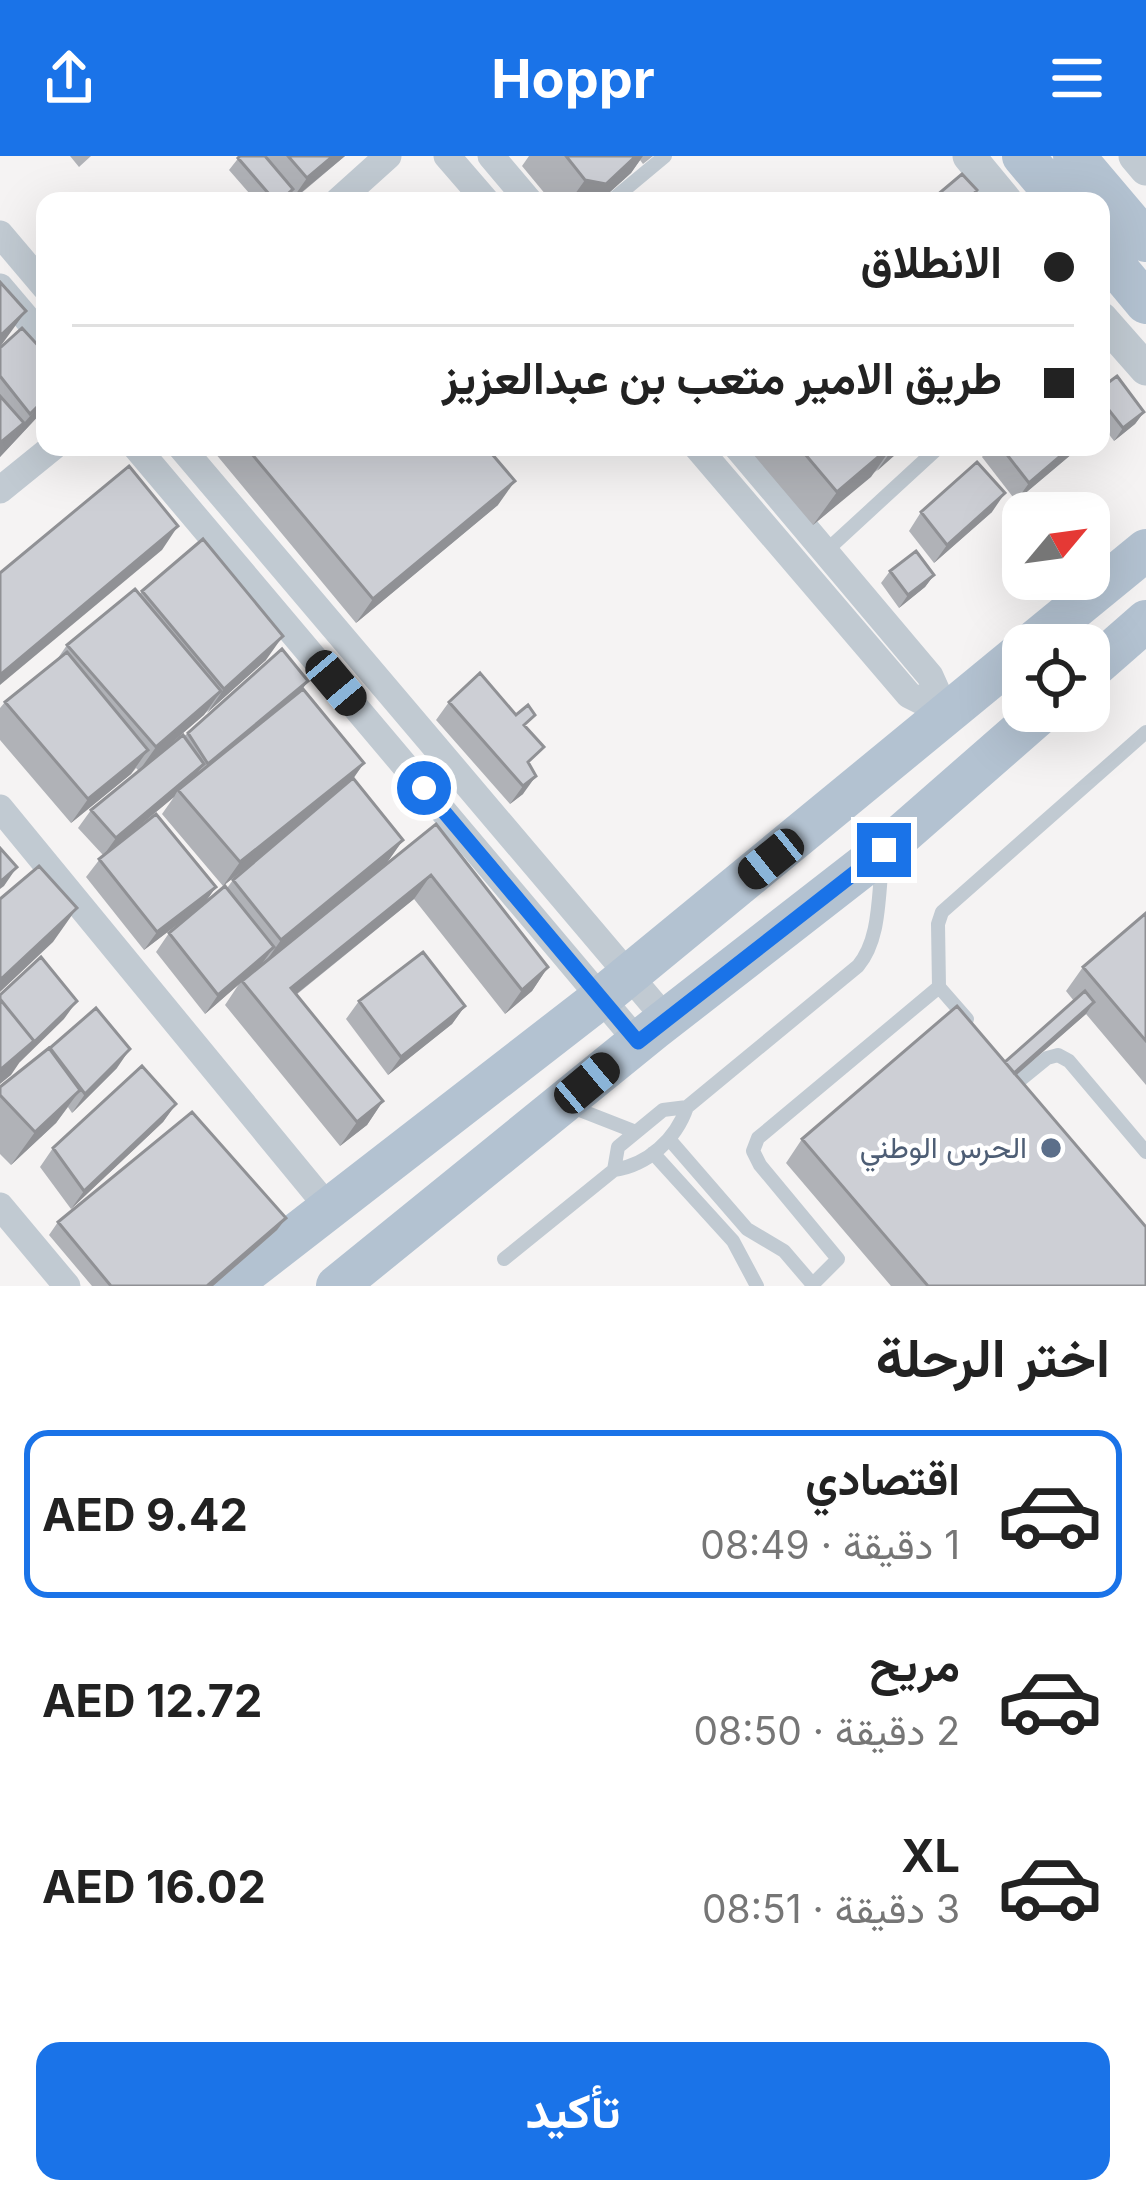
<!DOCTYPE html>
<html lang="ar">
<head>
<meta charset="utf-8">
<style>
	:root { --surface:#fff; --page:#f6f6f6; --text:#222; --muted:#767676; --line:#e0e0e0; --accent:#1a73e8 }
	body { margin:0; font-family:Inter,Vazirmatn,sans-serif; background:var(--page); color:var(--text); direction:rtl; height:100vh; display:flex; flex-direction:column; font-size:45px; white-space:nowrap }
	* { box-sizing:border-box; margin:0 }
	p { font-size:39px; color:var(--muted) }
	.icon { flex:none; width:66px; height:66px; fill:none; stroke:currentColor; stroke-width:2; stroke-linecap:round; stroke-linejoin:round }
	.map { position:relative; height:1130px; overflow:hidden; direction:ltr }
	.sheet { display:flex; flex-direction:column; background:var(--surface); flex:1 }
	.sheet>* { flex:none }
	.top-card { position:absolute; left:36px; top:36px; width:1074px; height:264px; border-radius:24px; box-shadow:0 12px 48px #0002; direction:rtl; display:grid; align-content:center; height:264px; padding:0 36px; background:var(--surface) }
	.needle { width:78px; rotate:61deg }
	.controls { position:absolute; left:1002px; top:336px; display:grid; gap:24px }
	.controls a { display:grid; place-items:center; width:108px; height:108px; border-radius:24px; background:var(--surface); box-shadow:0 12px 48px #0002; font-size:60px }
	.end { position:absolute; width:54px; height:54px; margin:-27px; border:15px solid #1a73e8; background:#fff; box-shadow:0 0 0 6px #fff }
	.from { border-radius:50% }
	.car { position:absolute; width:36px; height:72px; margin:-36px -18px; border-radius:15px; box-shadow:0 0 9px 3px #0007; background:linear-gradient(#222 24%,#8ab4d8 0 40%,#222 0 76%,#8ab4d8 0 86%,#222 0) }
	.top-card b { display:flex; align-items:center; gap:42px; height:114px; font-size:45px }
	.top-card b+b { border-top:3px solid var(--line) }
	.top-card i { width:30px; height:30px; background:var(--text) }
	ul { padding:0; list-style:none }
	li { display:flex; align-items:center; gap:36px; height:168px; margin:0 24px 18px; padding:0 12px; border:6px solid transparent; border-radius:24px }
	li div { flex:1 }
	li b { display:block; font-size:45px }
	li em { font-style:normal; font-weight:700 }
	li.selected { border-color:var(--accent) }
	li>.icon { width:108px; height:108px; stroke-width:1.5 }
	h2 { padding:0 36px; font-size:54px; line-height:144px }
	.action { display:flex; gap:24px; margin-top:auto; padding:24px 36px }
	.action a { flex:1; height:138px; border-radius:24px; background:var(--accent); color:#fff; font-size:48px; font-weight:700; line-height:138px; text-align:center }
	header { display:flex; justify-content:space-between; align-items:center; height:156px; padding:0 36px; background:var(--accent); color:#fff; font-size:54px; font-weight:700 }
	.map>svg:first-child { display:block }
	.lines { fill:none; stroke-linecap:round; stroke-linejoin:round }
	.service { stroke:#c1cad2; stroke-width:14 }
	.minor { stroke:#c1cad2; stroke-width:27 }
	.tertiary { stroke:#c1cad2; stroke-width:33 }
	.primary { stroke:#b3c2d1; stroke-width:42 }
	.wall { fill:#b0b2b7; fill-rule:evenodd }
	.shaded-wall { fill:#909195 }
	.building { fill:#cdcfd5; stroke:#909195; stroke-width:3 }
	.route { stroke:#1a73e8; stroke-width:15 }
	.service-dot { fill:#5c6f8a; stroke:#fff; stroke-width:4.5 }
	.labels { text-anchor:middle; stroke-width:9; stroke-linejoin:round; paint-order:stroke }
	.service-label { font-size:30px; fill:#4e5e75; stroke:#fff; text-anchor:end }
</style>
</head>
<body>
<header><svg class="icon" aria-label="menu" viewBox="0 0 24 24"><path d="M4 6h16M4 12h16M4 18h16"/></svg>Hoppr<svg class="icon" aria-label="share" viewBox="0 0 24 24"><path d="M12 15V3M7 8l5-5 5 5M5 13v7h14v-7"/></svg></header>
<div class="map">
<svg width="1146" height="1130" viewBox="0 0 1146 1130">
	<rect width="100%" height="100%" fill="#f5f3f3"/>
	<g class="lines">
		<path class="service" d="M611 45 665 0
			M826 395 939 291
			M939 831 938 768 942 756 1146 576
			M1020 924 1047 902 1058 899 1069 905 1146 996
			M572 951 636 976
			M669 983 747 1073 784 1095 814 1130
			M653 997 733 1085 757 1130
			M614 1014 618 991 663 954 687 951 858 810C880 784 878 742 882 708
			M504 1103 614 1014C648 1009 676 983 687 951
			M811 1130 838 1103 760 1009 753 995 758 982 939 831 967 863"/>
		<path class="minor" d="M447 0 486 45
			M491 0 529 45
			M338 45 388 0
			M0 78 45 131
			M0 131 45 184
			M136 291 638 886
			M181 291 666 863
			M697 291 909 539 947 558
			M737 291 930 520 947 558
			M0 334 53 291
			M0 652 327 1050
			M0 1050 67 1130"/>
		<path class="tertiary" d="M969 0 1006 45
			M1135 0 1146 13
			M1101 162 1146 213"/>
		<path class="primary" d="M1023 0 1061 45
			M1074 0 1146 85
			M1101 93 1146 147
			M1030 489 1146 394
			M1089 515 1146 465
			M229 1130 602 841 1023 495
			M337 1130 654 873 884 694 1043 555"/>
	</g>
	<path class="wall" d="M70 0H91L79 11Z
		M240 0H345L292 45 286 42 284 45H256L229 14Z
		M529 0H653L643 8 640 4 631 17 600 45H551L522 10Z
		M0 192 43 255 0 301Z
		M1101 232 1144 256 1135 268 1114 285 1101 268Z
		M210 291H486L498 349 356 467Z
		M747 291H904L813 369Z
		M989 291H1077L1073 297 1016 345 982 301Z
		M921 356H992L934 407 909 375Z
		M890 415 934 419 925 431 899 452 881 427Z
		M142 435 266 504 144 611 188 577 308 525 301 535 364 607 353 623 403 684 386 708 436 668 548 811 532 835 505 858 414 743 296 839 383 945 367 969 340 990 225 849 239 828 205 858 156 796 169 777 196 754 144 794 86 721 103 699 78 672 91 654 139 615 136 612 131 618 71 667 0 584V552L5 546 56 505 67 489 139 439ZM174 641 162 658 223 730 260 701 233 724 227 732 204 748 216 731 126 681Z
		M449 546 526 571 530 610 523 638 510 648 436 564Z
		M1146 757V929L1086 858 1016 919 1146 1130H891L786 1007 802 983 1005 906 1074 845 1066 835 1083 811Z
		M359 845 465 850 452 868 388 919 346 863Z
		M117 912 72 957 68 951 56 967 11 1009 0 998V931Z
		M176 948 163 966 71 1053 40 1011 53 992Z
		M286 1062 277 1074 213 1130H92L49 1079 58 1066Z"/>
	<path class="shaded-wall" d="M333 0H345L291 45 307 22Z
		M636 0H643L631 17 600 45H570L585 24Z
		M26 155 0 191V180Z
		M45 243V252L43 255 0 301V287L24 267Z
		M1144 256 1135 268 1114 285 1123 272Z
		M890 291H892L871 321 813 369 837 336Z
		M894 291H904L877 315Z
		M1071 291H1077L1073 297 1016 345 1029 327Z
		M515 325 498 349 356 467 373 443Z
		M1005 337 992 356 934 407 947 389Z
		M178 370 162 394 0 529V519Z
		M934 419 925 431 899 452 908 439Z
		M283 480 266 504 207 557 224 533Z
		M308 525 295 543 195 626 208 608Z
		M221 535 204 559 139 615 156 591Z
		M148 594 131 618 71 667 88 643Z
		M364 607 347 631 223 730 240 706Z
		M204 608 191 626 178 634 174 641 103 700 116 682Z
		M536 620 523 638 510 648 523 630Z
		M403 684 386 708 264 808 281 784Z
		M17 711 4 730 0 733V726Z
		M431 719 414 743 274 856 291 832Z
		M216 731 203 749 144 794 157 776Z
		M77 752 53 786 0 836V824Z
		M274 791 261 809 205 858 218 839Z
		M548 811 532 835 505 858 522 834Z
		M77 845 64 863 19 907 32 888Z
		M1094 846 1086 858 995 938 1004 926Z
		M465 850 452 868 388 919 401 901Z
		M34 885 11 919 0 928V914Z
		M130 893 117 912 72 957 85 938Z
		M80 934 56 967 11 1009 35 976Z
		M383 945 367 969 340 990 357 966Z
		M176 948 163 966 71 1053 84 1035Z
		M286 1062 277 1074 213 1130H207Z"/>
	<path class="building" d="M240 0H265L293 33 280 45H275L238 2Z
		M288 0H333L307 22Z
		M566 0H636L606 28 585 24Z
		M962 18 977 34 972 40 975 45H930Z
		M0 126 26 155 0 180Z
		M22 172 45 197V243L30 258 0 220V192Z
		M1117 220 1144 256 1123 272 1101 244V232Z
		M0 240 24 267 0 287Z
		M246 291H486L515 325 373 443Z
		M799 291H890L837 336Z
		M1001 291H1071L1029 327Z
		M977 306 1005 337 947 389 921 356Z
		M129 310 178 370 0 519V417Z
		M203 383 283 480 224 533 142 435Z
		M916 395 934 419 908 439 890 415Z
		M135 433 221 535 156 591 67 489Z
		M282 493 308 525 208 608 188 577Z
		M67 496 148 594 88 643 5 546Z
		M480 517 516 559 528 549 535 559 524 569 544 591 528 606 536 620 523 630 449 546Z
		M303 533 364 607 240 706 178 634Z
		M183 579 204 608 116 682 91 654Z
		M353 622 403 684 281 784 233 724Z
		M156 658 216 731 157 776 99 703Z
		M436 668 548 811 522 834 431 719 291 832 383 945 357 966 242 825Z
		M0 692 17 711 0 726Z
		M39 710 77 752 0 824V743Z
		M225 730 274 791 218 839 169 777Z
		M1146 757V885L1083 811Z
		M423 796 465 850 401 901 359 845Z
		M41 801 77 845 32 888 34 885 0 843V839Z
		M1085 835 1094 846 1014 917 1005 906Z
		M0 843 34 885 0 914Z
		M957 850 1146 1071V1130H928L802 983Z
		M96 852 130 893 85 938 50 892Z
		M49 892 80 934 35 976 0 939V931Z
		M142 910 176 948 84 1035 53 992Z
		M192 956 286 1062 207 1130H111L58 1066Z"/>
	<g class="lines">
		<path class="route" d="M424 632 638 886 884 694"/>
	</g>
	<circle class="service-dot" cx="1051" cy="992" r="12"/>
	<g class="labels">
		<g class="service-label">
			<text x="1027" y="1002">الحرس الوطني</text>
		</g>
	</g>
</svg>
<div class="controls">
<a><svg class="needle" viewBox="-14 -14 28 28"><path d="M0-13l5 13h-10z" fill="#e53935"/><path d="M0 13l5-13h-10z" fill="#767676"/></svg></a>
<a><svg class="icon" aria-label="locate" viewBox="0 0 24 24"><circle cx="12" cy="12" r="6"/><path d="M12 2v4M12 18v4M2 12h4M18 12h4"/></svg></a>
</div>
<i class="end from" style="left:424px;top:632px"></i>
<i class="end" style="left:884px;top:694px"></i>
<i class="car" style="left:336px;top:527px;rotate:140deg"></i>
<i class="car" style="left:771px;top:703px;rotate:231deg"></i>
<i class="car" style="left:587px;top:927px;rotate:50deg"></i>
<div class="top-card">
<b><i class="from"></i>الانطلاق</b>
<b><i></i>طريق الامير متعب بن عبدالعزيز</b>
</div>
</div>
<section class="sheet">
<h2>اختر الرحلة</h2>
<ul>
<li class="selected"><svg class="icon" aria-label="car" viewBox="0 0 24 24"><path d="M5 17H2v-5l4-1 3-4h7l3 4 3 1v5h-3M9 17h6M6 11h13"/><circle cx="7" cy="17" r="2"/><circle cx="17" cy="17" r="2"/></svg><div><b>اقتصادي</b><p>1 دقيقة · 08:49</p></div><em>AED 9.42</em></li>
<li><svg class="icon" aria-label="car" viewBox="0 0 24 24"><path d="M5 17H2v-5l4-1 3-4h7l3 4 3 1v5h-3M9 17h6M6 11h13"/><circle cx="7" cy="17" r="2"/><circle cx="17" cy="17" r="2"/></svg><div><b>مريح</b><p>2 دقيقة · 08:50</p></div><em>AED 12.72</em></li>
<li><svg class="icon" aria-label="car" viewBox="0 0 24 24"><path d="M5 17H2v-5l4-1 3-4h7l3 4 3 1v5h-3M9 17h6M6 11h13"/><circle cx="7" cy="17" r="2"/><circle cx="17" cy="17" r="2"/></svg><div><b>XL</b><p>3 دقيقة · 08:51</p></div><em>AED 16.02</em></li>
</ul>
<div class="action"><a>تأكيد</a></div>
</section>
</body>
</html>
